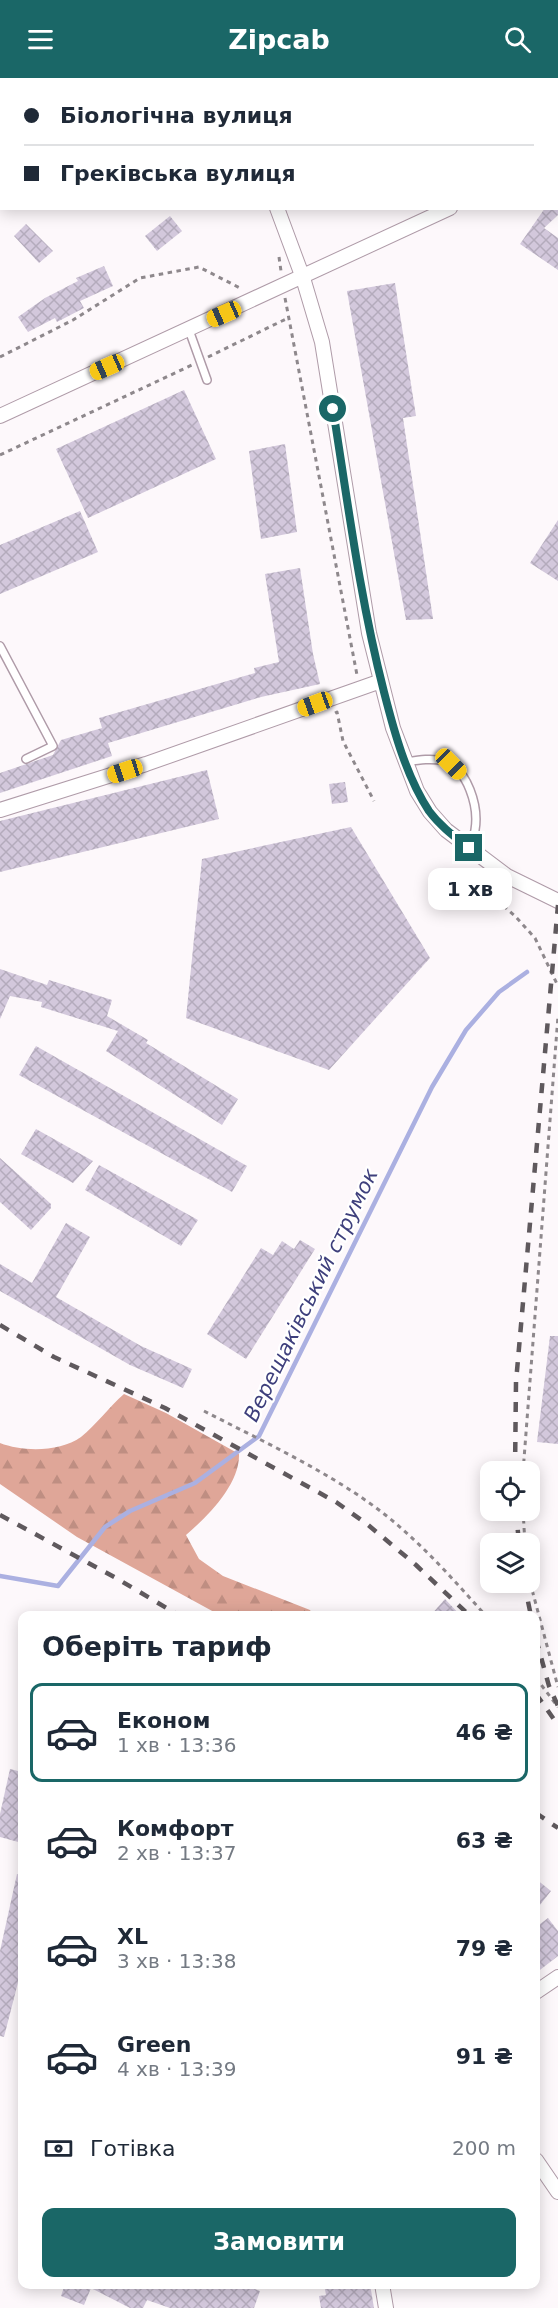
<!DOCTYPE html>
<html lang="uk">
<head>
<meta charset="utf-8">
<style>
	:root { --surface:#fff; --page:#f2f2f3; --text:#1f2937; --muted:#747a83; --line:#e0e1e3; --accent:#1a6767 }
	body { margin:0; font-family:"DejaVu Sans",sans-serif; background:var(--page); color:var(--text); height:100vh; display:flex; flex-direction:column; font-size:22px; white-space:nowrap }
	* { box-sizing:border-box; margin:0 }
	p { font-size:20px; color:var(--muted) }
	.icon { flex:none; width:33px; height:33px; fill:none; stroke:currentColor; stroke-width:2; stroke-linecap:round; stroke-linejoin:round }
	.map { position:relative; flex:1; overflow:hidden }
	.side { position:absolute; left:18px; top:1533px; width:522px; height:678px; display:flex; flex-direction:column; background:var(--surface); border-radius:12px; box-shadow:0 3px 15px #0003 }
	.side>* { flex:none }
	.top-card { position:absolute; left:0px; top:0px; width:558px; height:132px; box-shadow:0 3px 15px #0003; display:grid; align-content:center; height:132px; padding:0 24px; background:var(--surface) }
	.tools { position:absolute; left:480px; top:1383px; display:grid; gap:12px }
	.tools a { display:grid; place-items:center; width:60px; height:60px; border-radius:12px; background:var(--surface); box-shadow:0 3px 15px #0003; font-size:30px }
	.end { position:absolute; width:27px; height:27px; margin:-14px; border:8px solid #1a6767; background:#fff; box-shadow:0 0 0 3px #fff }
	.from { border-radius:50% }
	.bubble { position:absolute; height:42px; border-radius:12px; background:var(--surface); box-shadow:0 3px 15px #0003; font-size:20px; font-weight:700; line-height:42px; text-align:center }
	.car { position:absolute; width:18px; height:36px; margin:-18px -9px; border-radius:8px; box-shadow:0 0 4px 2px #0007; background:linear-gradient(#f5c518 24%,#345 0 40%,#f5c518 0 76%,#345 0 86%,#f5c518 0) }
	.top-card b { display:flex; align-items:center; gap:21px; height:57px; font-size:22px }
	.top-card b+b { border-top:2px solid var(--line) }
	.top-card i { width:15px; height:15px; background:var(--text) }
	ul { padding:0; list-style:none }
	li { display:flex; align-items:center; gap:18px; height:99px; margin:0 12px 9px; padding:0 12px; border:3px solid transparent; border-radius:12px }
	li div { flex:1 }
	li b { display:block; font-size:22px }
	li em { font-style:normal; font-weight:700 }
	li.selected { border-color:var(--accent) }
	li>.icon { width:54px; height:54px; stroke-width:1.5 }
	h2 { padding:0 24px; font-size:27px; line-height:72px }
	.pay { display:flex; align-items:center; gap:15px; height:66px; padding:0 24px; font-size:22px }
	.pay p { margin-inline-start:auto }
	.cta { display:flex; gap:12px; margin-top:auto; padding:12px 24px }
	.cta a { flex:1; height:69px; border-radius:12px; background:var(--accent); color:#fff; font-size:24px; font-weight:700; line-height:69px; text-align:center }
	header { display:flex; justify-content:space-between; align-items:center; height:78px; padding:0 24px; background:var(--accent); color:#fff; font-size:27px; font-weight:700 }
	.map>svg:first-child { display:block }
	.forest { fill:url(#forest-firs) }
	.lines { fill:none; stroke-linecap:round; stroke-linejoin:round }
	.stream { stroke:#abb0e1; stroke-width:4.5 }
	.building { fill:url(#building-cross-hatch) }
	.lane-casing { stroke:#af9ba8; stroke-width:10 }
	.street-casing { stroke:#af9ba8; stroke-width:16 }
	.path { stroke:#8e888c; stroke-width:3; stroke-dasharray:4.5 4.5; stroke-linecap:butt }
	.lane { stroke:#fff; stroke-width:7 }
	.street { stroke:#fff; stroke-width:14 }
	.rail { stroke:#5f595d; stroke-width:4.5; stroke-dasharray:10 10; stroke-linecap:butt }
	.route { stroke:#1a6767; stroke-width:8 }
	.labels { text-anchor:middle; stroke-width:4.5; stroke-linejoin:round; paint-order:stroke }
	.water-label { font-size:21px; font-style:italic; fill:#3e3f7c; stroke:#fff }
</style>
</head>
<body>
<header><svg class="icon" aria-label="menu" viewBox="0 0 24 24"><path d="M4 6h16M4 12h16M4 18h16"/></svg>Zipcab<svg class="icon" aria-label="search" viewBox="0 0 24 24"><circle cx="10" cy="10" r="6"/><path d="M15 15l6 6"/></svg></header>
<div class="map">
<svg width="558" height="2230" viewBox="0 0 558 2230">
	<defs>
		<pattern id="forest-firs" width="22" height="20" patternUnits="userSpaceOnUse" patternTransform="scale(1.5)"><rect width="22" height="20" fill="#dfa698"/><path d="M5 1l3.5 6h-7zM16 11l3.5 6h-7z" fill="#bf8e82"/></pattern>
		<pattern id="building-cross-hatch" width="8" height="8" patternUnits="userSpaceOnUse" patternTransform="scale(1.5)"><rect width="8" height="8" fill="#d3c8dc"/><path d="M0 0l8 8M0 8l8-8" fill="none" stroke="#b4abbc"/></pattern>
	</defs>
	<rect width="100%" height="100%" fill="#fdf8fb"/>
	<path class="forest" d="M124 1316 166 1335 239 1376C240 1406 208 1438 186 1457L199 1481 223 1498 310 1532 313 1537 222 1538 214 1534 77 1459 0 1406V1365C23 1374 60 1374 81 1359 96 1347 109 1329 124 1316Z"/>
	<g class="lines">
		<path class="stream" d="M0 1498 58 1508 105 1449 130 1433 195 1405 259 1358 432 1009 466 952 499 914 527 894"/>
	</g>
	<path class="building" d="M545 130H558V137L544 150 558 160V192L520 166Z
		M170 138 182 153 157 173 145 158Z
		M26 146 53 173 39 185 14 158Z
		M104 188 113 208 80 223 84 230 57 244 55 240 28 254 18 239 45 220 78 203 76 200Z
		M395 205 416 338 403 340 433 541 406 542 347 213Z
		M184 312 216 381 88 440 56 371Z
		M285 366 297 454 261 461 249 373Z
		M80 433 98 474 0 516V467Z
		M558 442V503L530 485Z
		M300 490 313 576 320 606 261 619 108 665 112 678 0 715V695L53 677 61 662 102 650 99 640 255 595 254 590 279 584 265 496Z
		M207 692 219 741 0 794V743Z
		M345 704 348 724 332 726 329 706Z
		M351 749 430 880 329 992 186 940 202 781Z
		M0 891 47 907 49 902 112 922 107 938 148 962 146 965 238 1021 222 1047 106 973 118 953 41 929 42 924 10 918 0 941Z
		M36 968 247 1088 232 1114 19 997Z
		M36 1051 93 1083 73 1105 21 1076Z
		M0 1080 51 1126V1130L31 1152 0 1124Z
		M99 1087 198 1142 181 1168 85 1112Z
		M66 1145 90 1159 56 1219 141 1268 192 1291 183 1310 130 1287 0 1213V1186L32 1205Z
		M300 1162 315 1171 246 1281 207 1256 261 1170 273 1177 282 1163 294 1171Z
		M550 1258H558V1366L537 1364Z
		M445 1521 461 1538H430Z
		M10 1691 22 1694V1765L0 1759V1736Z
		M17 1796 22 1797V1889L4 1959 0 1958V1873Z
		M536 1801 551 1813 536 1832Z
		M548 1840 558 1853V1878L536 1895V1849Z
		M65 2206H242L260 2213 254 2230H170L147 2222 143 2230H130L91 2210 84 2227 61 2218Z
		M324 2206H370L374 2230H321L319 2218 326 2217Z"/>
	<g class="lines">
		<defs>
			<path id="lane" d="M189 252 207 302
				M0 568 53 668 26 681
				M406 684C419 682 431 680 444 683 468 691 479 729 475 752 474 758 471 764 469 770"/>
			<path id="street" d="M229 0V2
				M556 52 558 51
				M277 130 303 200 322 264 369 555 393 650 417 713 430 734 446 752 507 798 558 823
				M0 338 450 130
				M0 732 146 686 381 603
				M536 1914 558 1899
				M536 2082 558 2114
				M382 2206 386 2230"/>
		</defs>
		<use href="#lane" class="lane-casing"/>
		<use href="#street" class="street-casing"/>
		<path class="path" d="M204 0 205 2
			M279 179 281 193
			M285 220 357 597
			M0 279 73 242 140 200 199 189 242 211
			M208 279 288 240
			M0 377 192 287
			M335 635 337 634 343 663 374 723
			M490 816 515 838 535 860 558 908
			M204 1333C262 1363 323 1391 375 1429 417 1460 452 1500 486 1538
			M523 1394 558 938
			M523 1432 525 1466
			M530 1504 558 1609
			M536 1600 558 1629"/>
		<use href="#lane" class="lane"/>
		<use href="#street" class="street"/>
		<path class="rail" d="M0 1247 54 1279 165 1330 336 1424 367 1446 416 1487 470 1538
			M515 1394 516 1304 558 827
			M516 1432 519 1466
			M0 1437 116 1500 180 1538
			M524 1504 531 1538
			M536 1561 549 1608 558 1628
			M536 1616 558 1647
			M536 1735 558 1750"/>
	</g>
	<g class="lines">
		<path class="route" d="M333 331C348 426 360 521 384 614 394 653 406 698 429 733 440 748 455 759 469 770"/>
	</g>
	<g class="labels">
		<g class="water-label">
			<text transform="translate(311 1217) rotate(-64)" y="7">Верещаківський струмок</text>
		</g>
	</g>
</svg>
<div class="tools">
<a><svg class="icon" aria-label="locate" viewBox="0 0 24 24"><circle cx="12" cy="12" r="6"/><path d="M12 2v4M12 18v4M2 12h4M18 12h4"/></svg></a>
<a><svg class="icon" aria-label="layers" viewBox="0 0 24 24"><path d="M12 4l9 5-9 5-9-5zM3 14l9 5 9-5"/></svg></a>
</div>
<i class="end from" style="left:333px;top:331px"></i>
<i class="end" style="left:469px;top:770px"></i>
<div class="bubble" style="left:428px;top:790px;width:84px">1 хв</div>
<i class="car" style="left:224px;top:236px;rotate:246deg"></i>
<i class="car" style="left:107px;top:289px;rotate:246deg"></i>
<i class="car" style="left:315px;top:626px;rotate:250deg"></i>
<i class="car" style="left:451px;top:686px;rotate:135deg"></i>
<i class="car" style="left:125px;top:693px;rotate:252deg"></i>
<div class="top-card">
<b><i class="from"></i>Біологічна вулиця</b>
<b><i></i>Греківська вулиця</b>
</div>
<section class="side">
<h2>Оберіть тариф</h2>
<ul>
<li class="selected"><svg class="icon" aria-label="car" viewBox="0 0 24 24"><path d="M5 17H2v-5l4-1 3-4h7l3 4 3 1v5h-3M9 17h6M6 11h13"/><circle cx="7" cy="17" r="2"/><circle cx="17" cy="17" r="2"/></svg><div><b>Економ</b><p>1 хв · 13:36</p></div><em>46 ₴</em></li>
<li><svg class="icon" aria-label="car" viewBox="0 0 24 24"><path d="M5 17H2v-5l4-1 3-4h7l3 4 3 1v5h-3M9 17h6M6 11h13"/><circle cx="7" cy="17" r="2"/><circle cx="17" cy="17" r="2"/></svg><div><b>Комфорт</b><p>2 хв · 13:37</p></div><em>63 ₴</em></li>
<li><svg class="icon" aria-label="car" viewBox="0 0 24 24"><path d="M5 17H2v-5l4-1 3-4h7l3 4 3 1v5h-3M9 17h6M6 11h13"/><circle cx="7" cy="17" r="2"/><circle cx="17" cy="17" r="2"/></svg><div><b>XL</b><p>3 хв · 13:38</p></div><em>79 ₴</em></li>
<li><svg class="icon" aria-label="car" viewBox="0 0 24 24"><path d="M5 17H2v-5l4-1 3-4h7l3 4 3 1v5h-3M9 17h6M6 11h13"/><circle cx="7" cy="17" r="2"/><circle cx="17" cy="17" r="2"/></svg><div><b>Green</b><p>4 хв · 13:39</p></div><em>91 ₴</em></li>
</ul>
<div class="pay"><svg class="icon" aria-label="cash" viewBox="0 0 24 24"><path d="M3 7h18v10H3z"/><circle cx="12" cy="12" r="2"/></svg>Готівка<p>200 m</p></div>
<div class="cta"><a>Замовити</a></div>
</section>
</div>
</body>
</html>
